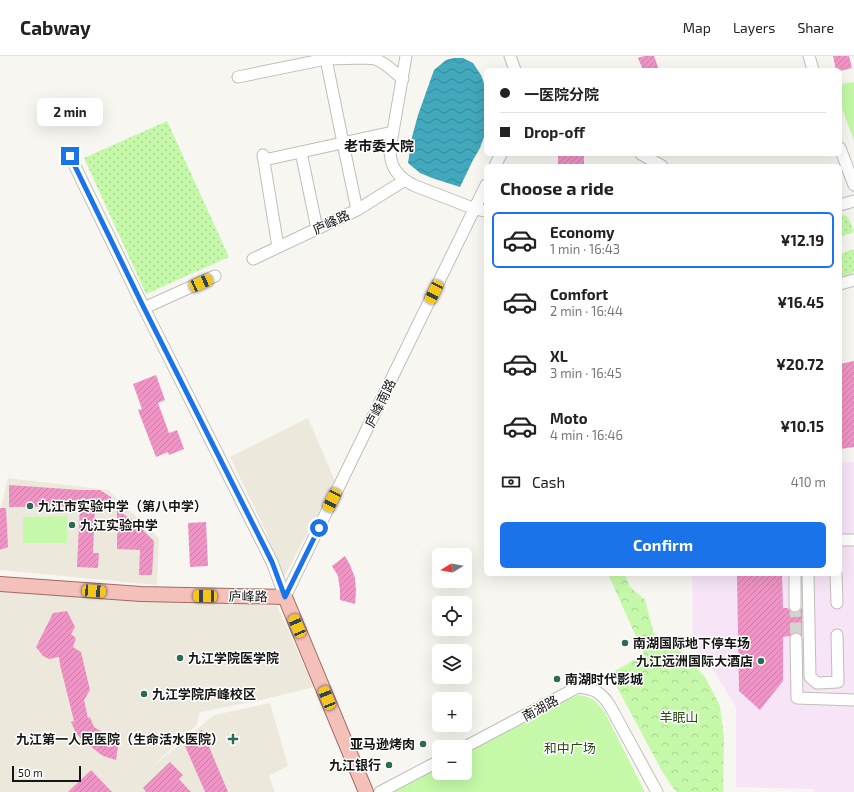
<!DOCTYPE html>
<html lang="en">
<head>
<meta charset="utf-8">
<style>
	:root { --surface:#fff; --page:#f2f2f2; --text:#222; --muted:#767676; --line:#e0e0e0; --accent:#1a73e8 }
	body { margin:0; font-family:"Exo 2","Noto Sans SC",sans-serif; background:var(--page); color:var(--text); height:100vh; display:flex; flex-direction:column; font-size:15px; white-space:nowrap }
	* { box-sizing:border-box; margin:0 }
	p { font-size:13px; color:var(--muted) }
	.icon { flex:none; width:22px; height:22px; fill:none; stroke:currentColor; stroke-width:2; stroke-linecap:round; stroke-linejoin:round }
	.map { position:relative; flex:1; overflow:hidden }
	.side { position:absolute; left:484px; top:108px; width:358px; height:412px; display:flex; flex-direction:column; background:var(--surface); border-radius:6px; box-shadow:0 4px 16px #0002 }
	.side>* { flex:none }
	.hud { position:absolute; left:484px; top:12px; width:358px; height:88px; border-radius:6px; box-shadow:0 4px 16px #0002; display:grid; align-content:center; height:88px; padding:0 16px; background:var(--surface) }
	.needle { width:26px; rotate:259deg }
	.controls { position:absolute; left:432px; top:492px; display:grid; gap:8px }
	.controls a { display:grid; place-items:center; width:40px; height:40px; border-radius:6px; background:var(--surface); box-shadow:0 4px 16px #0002; font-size:20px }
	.scale { position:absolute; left:12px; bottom:10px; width:69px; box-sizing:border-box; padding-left:4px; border:2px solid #161614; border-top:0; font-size:11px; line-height:14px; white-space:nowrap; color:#161614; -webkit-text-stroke:3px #fff; paint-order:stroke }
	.end { position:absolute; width:18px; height:18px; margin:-9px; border:5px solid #1a73e8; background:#fff; box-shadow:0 0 0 2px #fff }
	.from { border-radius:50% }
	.bubble { position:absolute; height:28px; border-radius:6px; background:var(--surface); box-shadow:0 4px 16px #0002; font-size:13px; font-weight:700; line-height:28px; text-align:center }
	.car { position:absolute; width:12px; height:24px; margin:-12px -6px; border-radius:5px; box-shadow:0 0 3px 1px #0007; background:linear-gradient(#f5c518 24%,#345 0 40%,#f5c518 0 76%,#345 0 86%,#f5c518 0) }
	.hud b { display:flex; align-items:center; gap:14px; height:38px; font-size:15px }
	.hud b+b { border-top:1px solid var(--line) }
	.hud i { width:10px; height:10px; background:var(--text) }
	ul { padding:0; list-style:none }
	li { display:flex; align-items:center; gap:12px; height:56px; margin:0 8px 6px; padding:0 8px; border:2px solid transparent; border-radius:6px }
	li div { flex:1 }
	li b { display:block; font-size:15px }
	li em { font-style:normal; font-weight:700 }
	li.current { border-color:var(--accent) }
	li>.icon { width:36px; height:36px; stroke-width:1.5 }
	h2 { padding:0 16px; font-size:18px; line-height:48px }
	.pay { display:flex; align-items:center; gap:10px; height:44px; padding:0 16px; font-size:15px }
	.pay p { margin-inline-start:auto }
	.action { display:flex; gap:8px; margin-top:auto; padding:8px 16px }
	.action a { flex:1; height:46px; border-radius:6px; background:var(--accent); color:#fff; font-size:16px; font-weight:700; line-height:46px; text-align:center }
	header { display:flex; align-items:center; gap:24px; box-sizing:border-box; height:56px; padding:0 20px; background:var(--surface); border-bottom:1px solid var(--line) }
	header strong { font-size:19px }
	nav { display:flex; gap:22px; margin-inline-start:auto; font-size:14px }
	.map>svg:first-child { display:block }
	.commercial { fill:#f7e5f7 }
	.built { fill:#ece9dc }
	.grass { fill:url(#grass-dots) }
	.forest { fill:url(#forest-crowns) }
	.green { fill:#c5f9a9 }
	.water { fill:url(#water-waves) }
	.building { fill:url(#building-hatch) }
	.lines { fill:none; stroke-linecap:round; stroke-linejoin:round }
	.minor-tunnel { stroke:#d5d4cf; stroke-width:11; stroke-dasharray:11 5.5; stroke-linecap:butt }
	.minor-casing { stroke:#bfbeb8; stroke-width:13 }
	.major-casing { stroke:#a06a61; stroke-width:16 }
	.minor { stroke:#fff; stroke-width:11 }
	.major { stroke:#f3c1b9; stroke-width:14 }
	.route { stroke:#1a73e8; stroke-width:5 }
	.poi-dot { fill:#2c6a56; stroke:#fff; stroke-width:1.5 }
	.labels { text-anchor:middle; stroke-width:3; stroke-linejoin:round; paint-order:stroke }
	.street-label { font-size:13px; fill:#161614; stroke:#fff }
	.poi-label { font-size:13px; font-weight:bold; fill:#161614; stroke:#fff; text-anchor:start }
	.park-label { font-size:13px; fill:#2a4b13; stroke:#fff }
	.neighbourhood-label { font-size:14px; font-weight:bold; fill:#161614; stroke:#fff }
</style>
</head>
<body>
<header>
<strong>Cabway</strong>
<nav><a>Map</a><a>Layers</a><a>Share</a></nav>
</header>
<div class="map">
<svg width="854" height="736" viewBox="0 0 854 736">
	<defs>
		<pattern id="grass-dots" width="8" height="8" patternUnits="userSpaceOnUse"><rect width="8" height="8" fill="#c5f9a9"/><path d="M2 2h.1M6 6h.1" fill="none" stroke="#a8d591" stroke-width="1.8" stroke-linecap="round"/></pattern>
		<pattern id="forest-crowns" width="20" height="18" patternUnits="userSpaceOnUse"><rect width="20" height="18" fill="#c5f9a9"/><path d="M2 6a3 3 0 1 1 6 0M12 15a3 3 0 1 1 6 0" fill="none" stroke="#a8d591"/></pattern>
		<pattern id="water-waves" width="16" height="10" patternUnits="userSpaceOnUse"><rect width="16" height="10" fill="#42a9bc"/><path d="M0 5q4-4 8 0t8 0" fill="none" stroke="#368998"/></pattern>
		<pattern id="building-hatch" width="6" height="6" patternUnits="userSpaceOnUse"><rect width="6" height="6" fill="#ef95c5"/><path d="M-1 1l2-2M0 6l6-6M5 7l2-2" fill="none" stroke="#cc80a8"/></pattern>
	</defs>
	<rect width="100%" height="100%" fill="#f7f6f0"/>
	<path class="commercial" d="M840 406H854V736H814V733L736 731V651L715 617 693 586 692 518H840Z"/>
	<path class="built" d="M308 362 335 425 284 521 266 476 230 401Z
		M8 422 108 434 159 482 157 529 0 514V455Z
		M0 536 277 550 314 631 261 644 200 656 197 668 150 713 214 659 270 647 288 710 269 720 275 736H0Z"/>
	<path class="grass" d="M167 65 229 201 146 238 84 102Z
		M840 158H842L848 161 854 176 840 181Z
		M854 193V216L840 222V198Z"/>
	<path class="forest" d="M608 518H625L629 530 645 544 654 578 676 591 705 621 720 650 724 682 723 736H677L673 732 662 715 610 618 644 598Z"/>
	<path class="green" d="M854 26V85L840 47V28Z
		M67 460V487H23V461Z
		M579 639C593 642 595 644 604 655L645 736H393L395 734 439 710V717H465V697L567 644Z"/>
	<path class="water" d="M454 2H463L473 7 481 19 486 33V71L485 78 480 92 473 104 460 131 432 122 420 117 408 107 412 81 418 59 434 14 446 4Z"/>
	<path class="building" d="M644 0H654L659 14H643L638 2Z
		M833 0H849L852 12 840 15V14H836Z
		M558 98H584V110H558Z
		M854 305V391L840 393V308Z
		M156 319 165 344 158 347 169 377 177 374 184 393 169 399 168 396 156 401 138 354 142 353 133 328Z
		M9 429 80 434H100L111 441 112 449 95 450 93 497H99L98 512 77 511 80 450 9 451Z
		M0 452H6L8 491 0 494Z
		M117 454 134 465 154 485 152 519H139L140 494 117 493Z
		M206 466 208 510 190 511 188 467Z
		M345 500 350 509 355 522 356 535 355 548 340 544V534L338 520 332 510Z
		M737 518H782L783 552H788L791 556 795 557 799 556 802 552V580L800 577 795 576 792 577 790 580 783 581V625L760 654 739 635Z
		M67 555 75 571 71 578 76 582 73 591 81 596 90 634 84 644 88 662 90 661 94 671 113 683 119 684 116 704 103 700 82 684 76 677 71 666 74 665 60 609 59 601 49 603 43 600 36 591 53 557Z
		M202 674 228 736H205L182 683Z
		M170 706 183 719 179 723 191 736H146L143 732Z
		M91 714 112 736H68Z"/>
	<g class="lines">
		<path class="minor-tunnel" d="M795 550 796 583"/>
		<defs>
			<path id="minor" d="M406 0 390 93C390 111 397 120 413 129L475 153 486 155
				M510 0 515 14
				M809 0 813 14
				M326 3 343 87 357 154
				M238 21 326 3 365 2 376 3 386 9 403 23
				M840 92 854 129
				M301 96 317 173
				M641 98 662 110
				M263 99 278 191
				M70 100 144 252 272 506 285 541
				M264 104 393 76
				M495 110 501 98
				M840 149 854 145
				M253 203 357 154 405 124
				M840 228 854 224
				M144 252 215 220
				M840 484H854
				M795 518V550
				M808 518 810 621 817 627 838 626 837 579
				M836 518 837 547
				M285 541 486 129
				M796 583 797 642 854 644
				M465 691 578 631C595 633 601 636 610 650L657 736
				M380 736 439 705"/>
			<path id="major" d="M0 528 141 538 285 541 366 736"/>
		</defs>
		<use href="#minor" class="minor-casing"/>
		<use href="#major" class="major-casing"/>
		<use href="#minor" class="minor"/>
		<use href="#major" class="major"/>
	</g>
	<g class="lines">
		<path class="route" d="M70 100 144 252 272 506 285 541 319 472"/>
	</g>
	<g class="poi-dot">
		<circle cx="30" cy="450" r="4"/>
		<circle cx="72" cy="469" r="4"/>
		<circle cx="625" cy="587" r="4"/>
		<circle cx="180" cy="602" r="4"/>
		<circle cx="761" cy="605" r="4"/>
		<circle cx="557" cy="623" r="4"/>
		<circle cx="144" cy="638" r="4"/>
		<path d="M231 677h4v4h4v4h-4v4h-4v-4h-4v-4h4z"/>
		<circle cx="423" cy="688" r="4"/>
		<circle cx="389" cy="709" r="4"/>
	</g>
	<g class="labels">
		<g class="street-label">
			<text transform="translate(331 166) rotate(-25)" y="5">庐峰路</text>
			<text transform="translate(380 347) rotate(-64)" y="5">庐峰南路</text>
			<text transform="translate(248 540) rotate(1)" y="5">庐峰路</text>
			<text transform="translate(540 652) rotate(-28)" y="5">南湖路</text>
		</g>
		<g class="poi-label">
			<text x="38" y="455">九江市实验中学（第八中学）</text>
			<text x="80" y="474">九江实验中学</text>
			<text x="633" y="592">南湖国际地下停车场</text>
			<text x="188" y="607">九江学院医学院</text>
			<text x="753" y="610" text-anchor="end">九江远洲国际大酒店</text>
			<text x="565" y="628">南湖时代影城</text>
			<text x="152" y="643">九江学院庐峰校区</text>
			<text x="224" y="688" text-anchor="end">九江第一人民医院（生命活水医院）</text>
			<text x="415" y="693" text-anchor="end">亚马逊烤肉</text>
			<text x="381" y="714" text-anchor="end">九江银行</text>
		</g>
		<g class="park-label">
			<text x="679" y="666">羊眠山</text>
			<text x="570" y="697">和中广场</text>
		</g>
		<g class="neighbourhood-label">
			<text x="379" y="95">老市委大院</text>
		</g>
	</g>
</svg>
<div class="controls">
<a><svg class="needle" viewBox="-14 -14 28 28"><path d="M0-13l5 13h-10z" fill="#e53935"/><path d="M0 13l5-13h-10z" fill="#767676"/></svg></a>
<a><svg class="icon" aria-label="locate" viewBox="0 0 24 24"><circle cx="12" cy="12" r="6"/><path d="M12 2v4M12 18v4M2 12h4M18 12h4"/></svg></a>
<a><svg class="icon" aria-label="layers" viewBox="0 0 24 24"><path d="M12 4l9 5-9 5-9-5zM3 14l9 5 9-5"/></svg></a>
<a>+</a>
<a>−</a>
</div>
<div class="scale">50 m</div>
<i class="end from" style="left:319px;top:472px"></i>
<i class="end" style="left:70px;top:100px"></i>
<div class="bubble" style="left:37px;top:42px;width:66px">2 min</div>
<i class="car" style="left:201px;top:227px;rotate:66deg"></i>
<i class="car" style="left:434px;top:236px;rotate:206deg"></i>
<i class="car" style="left:332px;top:444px;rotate:206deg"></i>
<i class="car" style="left:94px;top:535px;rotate:94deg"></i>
<i class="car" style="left:205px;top:540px;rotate:271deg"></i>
<i class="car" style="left:297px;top:570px;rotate:337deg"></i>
<i class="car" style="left:327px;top:642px;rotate:338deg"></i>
<div class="hud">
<b><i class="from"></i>一医院分院</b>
<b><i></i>Drop-off</b>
</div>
<section class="side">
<h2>Choose a ride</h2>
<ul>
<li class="current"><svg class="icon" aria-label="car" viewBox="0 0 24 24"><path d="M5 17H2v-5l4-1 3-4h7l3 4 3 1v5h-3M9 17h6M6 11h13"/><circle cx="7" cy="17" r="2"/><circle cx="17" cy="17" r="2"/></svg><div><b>Economy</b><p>1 min · 16:43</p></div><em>¥12.19</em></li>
<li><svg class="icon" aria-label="car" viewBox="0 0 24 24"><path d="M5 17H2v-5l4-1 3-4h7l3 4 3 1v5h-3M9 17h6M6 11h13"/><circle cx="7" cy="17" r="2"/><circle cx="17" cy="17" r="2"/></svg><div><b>Comfort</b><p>2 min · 16:44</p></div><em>¥16.45</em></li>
<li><svg class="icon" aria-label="car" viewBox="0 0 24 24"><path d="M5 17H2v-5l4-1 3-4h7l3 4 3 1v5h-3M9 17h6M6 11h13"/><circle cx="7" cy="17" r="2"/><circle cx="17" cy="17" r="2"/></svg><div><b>XL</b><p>3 min · 16:45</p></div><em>¥20.72</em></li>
<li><svg class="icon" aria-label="car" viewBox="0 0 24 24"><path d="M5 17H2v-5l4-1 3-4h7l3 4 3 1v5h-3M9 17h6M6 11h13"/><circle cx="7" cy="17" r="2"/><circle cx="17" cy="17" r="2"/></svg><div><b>Moto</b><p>4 min · 16:46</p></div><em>¥10.15</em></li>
</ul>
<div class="pay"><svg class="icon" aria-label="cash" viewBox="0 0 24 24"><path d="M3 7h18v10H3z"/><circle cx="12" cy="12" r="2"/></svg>Cash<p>410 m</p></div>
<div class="action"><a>Confirm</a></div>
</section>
</div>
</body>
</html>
